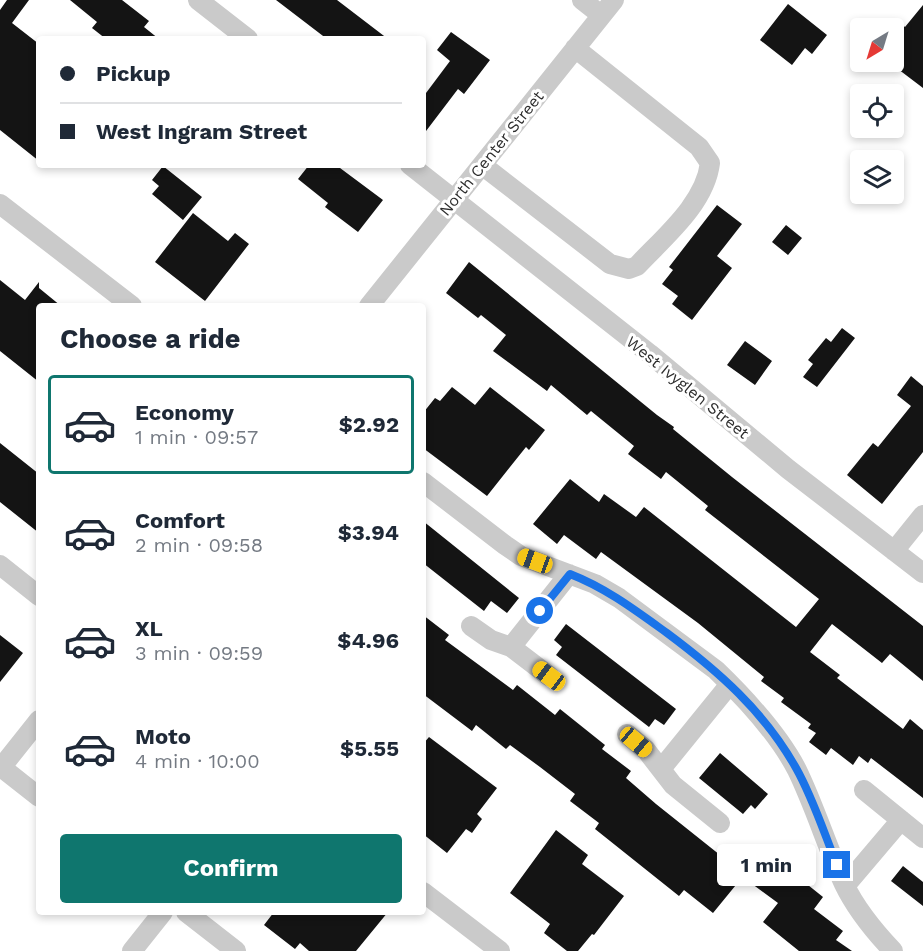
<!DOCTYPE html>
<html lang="en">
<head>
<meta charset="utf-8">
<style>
	:root { --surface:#fff; --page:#f6f6f7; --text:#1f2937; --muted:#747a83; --line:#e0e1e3; --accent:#0f766e }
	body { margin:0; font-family:"Work Sans",sans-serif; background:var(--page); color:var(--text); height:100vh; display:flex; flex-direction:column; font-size:22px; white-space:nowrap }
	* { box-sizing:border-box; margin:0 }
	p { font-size:20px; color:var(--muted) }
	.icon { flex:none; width:33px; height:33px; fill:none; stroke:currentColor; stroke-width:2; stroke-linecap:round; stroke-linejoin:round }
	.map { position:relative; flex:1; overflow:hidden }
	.drawer { position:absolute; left:36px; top:303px; width:390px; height:612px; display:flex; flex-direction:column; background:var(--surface); border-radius:6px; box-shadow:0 3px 9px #0003 }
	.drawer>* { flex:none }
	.guide { position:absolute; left:36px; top:36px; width:390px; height:132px; border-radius:6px; box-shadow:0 3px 9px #0003; display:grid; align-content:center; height:132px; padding:0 24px; background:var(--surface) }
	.needle { width:39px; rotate:218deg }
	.fabs { position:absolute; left:850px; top:18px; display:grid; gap:12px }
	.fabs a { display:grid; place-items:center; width:54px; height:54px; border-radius:6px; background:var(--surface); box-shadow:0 3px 9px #0003; font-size:30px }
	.end { position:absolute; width:27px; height:27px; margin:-14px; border:8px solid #1a73e8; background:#fff; box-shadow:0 0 0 3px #fff }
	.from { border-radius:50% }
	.bubble { position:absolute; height:42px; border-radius:6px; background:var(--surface); box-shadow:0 3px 9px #0003; font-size:20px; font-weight:700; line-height:42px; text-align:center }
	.car { position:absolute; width:18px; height:36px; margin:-18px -9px; border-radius:8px; box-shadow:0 0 4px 2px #0007; background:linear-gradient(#f5c518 24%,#345 0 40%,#f5c518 0 76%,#345 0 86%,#f5c518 0) }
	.guide b { display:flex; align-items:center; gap:21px; height:57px; font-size:22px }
	.guide b+b { border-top:2px solid var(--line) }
	.guide i { width:15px; height:15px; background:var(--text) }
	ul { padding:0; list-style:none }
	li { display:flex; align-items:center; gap:18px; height:99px; margin:0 12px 9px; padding:0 12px; border:3px solid transparent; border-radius:6px }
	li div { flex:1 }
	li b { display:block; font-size:22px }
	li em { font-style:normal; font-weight:700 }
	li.active { border-color:var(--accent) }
	li>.icon { width:54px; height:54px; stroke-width:1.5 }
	h2 { padding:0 24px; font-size:27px; line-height:72px }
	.action { display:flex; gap:12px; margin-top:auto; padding:12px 24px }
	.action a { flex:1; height:69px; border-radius:6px; background:var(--accent); color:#fff; font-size:24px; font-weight:700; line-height:69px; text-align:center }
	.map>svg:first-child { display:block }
	.building { fill:#141414 }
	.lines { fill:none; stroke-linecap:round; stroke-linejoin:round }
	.minor { stroke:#cacaca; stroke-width:20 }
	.route { stroke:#1a73e8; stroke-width:8 }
	.labels { text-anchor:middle; stroke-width:6; stroke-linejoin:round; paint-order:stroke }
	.street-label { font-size:16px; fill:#2d2d2d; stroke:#fff }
</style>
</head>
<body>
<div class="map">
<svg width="923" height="951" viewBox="0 0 923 951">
	<rect width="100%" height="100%" fill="#fff"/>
	<path class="building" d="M7 0H29L12 23 39 44V161L0 130V10Z
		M70 0H122L149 21 144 27 159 39H106L92 28 97 22Z
		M276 0H337L388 39H327Z
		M788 4 827 35 812 54 805 48 792 65 760 40Z
		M923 5V88L894 66V18L905 27Z
		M451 32 490 60 464 94 458 89 423 135V97L450 61 437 50Z
		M309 165H336L383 200 358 232 325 207 328 203 298 179Z
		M163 166 202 197 183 220 152 194 159 186 152 180Z
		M717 205 742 224 717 256 732 268 692 320 672 304 678 296 662 284 673 270 669 267Z
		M193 213 228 241 235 233 249 244 205 301 155 262Z
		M786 225 802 238 788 255 772 242Z
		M469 262 657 415 674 427 673 429 732 477 923 626V681L890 654 882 663 832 624 810 652 840 675 837 678 903 729 910 719 923 730V798L871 758 868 763 859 756 853 765 831 748 826 755 809 742 816 733 808 728 811 724 781 702 784 698 761 681 764 677 698 623 601 552 596 559 564 535 557 544 533 524 570 479 599 502 604 494 636 517 644 507 796 627 819 599 705 510 708 506 666 472 661 479 628 454 634 446 591 411 587 415 551 385 547 391 493 351 506 335 481 315 478 318 446 293Z
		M0 280 25 300 39 282V288L61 306H39V382L0 351Z
		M842 328 855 338 817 387 803 377 813 364 808 360 826 338 831 342Z
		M745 341 772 361 755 385 727 365Z
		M911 376 923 386V452L882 504 847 475 873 443 878 447 911 406 897 395Z
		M452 387 475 405 490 387 545 430 529 450 526 447 487 496 423 448V413L435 398 440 401Z
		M0 443 39 474V533L0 502Z
		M423 521 519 598 507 613 491 601 484 611 423 563Z
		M423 615 449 635 445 640 513 690 517 685 555 715 560 709 605 745 602 749 631 771 626 778 656 804 720 855 724 849 749 869 713 913 684 890 679 896 595 829 599 823 570 801 575 794 540 767 510 745 506 749 476 725 472 731 423 694Z
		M566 624 676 709 664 725 655 719 649 727 556 655 562 647 554 640Z
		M0 635 23 653 0 682Z
		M429 737 497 788 477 814 482 819 472 833 466 829 447 853 423 834V744Z
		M720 753 768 794 755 809 751 805 743 814 699 778Z
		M556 830 588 855 582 864 624 896 594 935 592 934 578 951H567L544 933 550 924 510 893Z
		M790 845 806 856 793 873 823 897 814 909 843 931 836 940 852 951H799L763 922 778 903 748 881 769 853 778 861Z
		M903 866 923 882V906L891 881Z
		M274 912H388L356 951H309L300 943 295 949 264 925Z"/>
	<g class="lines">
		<path class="minor" d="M198 0 248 39
			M582 0 601 15
			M410 165 650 354 788 469 923 573
			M482 165 610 264 629 269 637 266C664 237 705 204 710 163L699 147 575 48
			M0 204 132 306
			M369 306 614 0
			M423 482 505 545 521 556 595 584 619 598 716 670C746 699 778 733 797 770 815 807 827 847 844 884 856 909 874 931 893 951
			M894 551 923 515
			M0 565 39 596
			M471 626 491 640 511 647 549 676
			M511 647 569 574
			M627 734 646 750 673 785 720 823
			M1 767 39 797
			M0 769 39 720
			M661 769 730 684
			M864 790 923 838
			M845 886 901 820
			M423 892 500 951
			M186 912 236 951
			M132 951 163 912"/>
	</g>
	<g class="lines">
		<path class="route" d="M540 611 570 574C606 588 635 610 667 633 718 671 764 711 796 768 813 798 824 833 837 865"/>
	</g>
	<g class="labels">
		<g class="street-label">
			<text transform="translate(491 153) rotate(-51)" y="6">North Center Street</text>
			<text transform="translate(688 387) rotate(39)" y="6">West Ivyglen Street</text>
		</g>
	</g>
</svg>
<div class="fabs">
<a><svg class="needle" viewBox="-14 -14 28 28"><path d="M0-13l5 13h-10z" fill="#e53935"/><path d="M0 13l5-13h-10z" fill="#747a83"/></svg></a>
<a><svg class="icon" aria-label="locate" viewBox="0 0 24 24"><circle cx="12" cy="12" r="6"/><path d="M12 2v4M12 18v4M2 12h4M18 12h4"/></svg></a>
<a><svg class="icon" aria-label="layers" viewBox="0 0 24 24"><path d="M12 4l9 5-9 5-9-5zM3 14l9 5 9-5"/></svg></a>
</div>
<i class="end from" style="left:540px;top:611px"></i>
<i class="end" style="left:837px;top:865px"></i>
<div class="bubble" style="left:717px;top:844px;width:99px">1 min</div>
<i class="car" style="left:535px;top:561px;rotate:290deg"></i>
<i class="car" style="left:549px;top:676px;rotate:307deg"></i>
<i class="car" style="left:636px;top:742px;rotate:130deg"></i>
<div class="guide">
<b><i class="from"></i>Pickup</b>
<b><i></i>West Ingram Street</b>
</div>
<section class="drawer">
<h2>Choose a ride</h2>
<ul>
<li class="active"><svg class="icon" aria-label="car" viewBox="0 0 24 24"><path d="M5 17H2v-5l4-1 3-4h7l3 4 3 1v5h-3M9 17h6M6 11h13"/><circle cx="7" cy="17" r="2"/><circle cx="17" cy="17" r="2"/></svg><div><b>Economy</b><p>1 min · 09:57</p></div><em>$2.92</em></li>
<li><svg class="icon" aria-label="car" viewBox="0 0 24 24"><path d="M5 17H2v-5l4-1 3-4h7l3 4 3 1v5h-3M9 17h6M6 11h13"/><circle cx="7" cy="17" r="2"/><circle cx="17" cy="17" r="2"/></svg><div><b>Comfort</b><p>2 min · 09:58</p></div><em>$3.94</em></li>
<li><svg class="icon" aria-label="car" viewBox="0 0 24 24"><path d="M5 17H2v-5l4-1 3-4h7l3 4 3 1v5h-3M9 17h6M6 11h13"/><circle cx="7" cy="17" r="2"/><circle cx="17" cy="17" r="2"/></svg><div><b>XL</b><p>3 min · 09:59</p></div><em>$4.96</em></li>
<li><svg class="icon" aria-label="car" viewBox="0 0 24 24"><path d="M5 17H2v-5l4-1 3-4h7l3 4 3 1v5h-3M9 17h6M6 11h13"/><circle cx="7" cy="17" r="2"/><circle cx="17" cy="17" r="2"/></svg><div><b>Moto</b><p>4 min · 10:00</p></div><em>$5.55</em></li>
</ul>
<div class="action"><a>Confirm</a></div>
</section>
</div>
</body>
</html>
